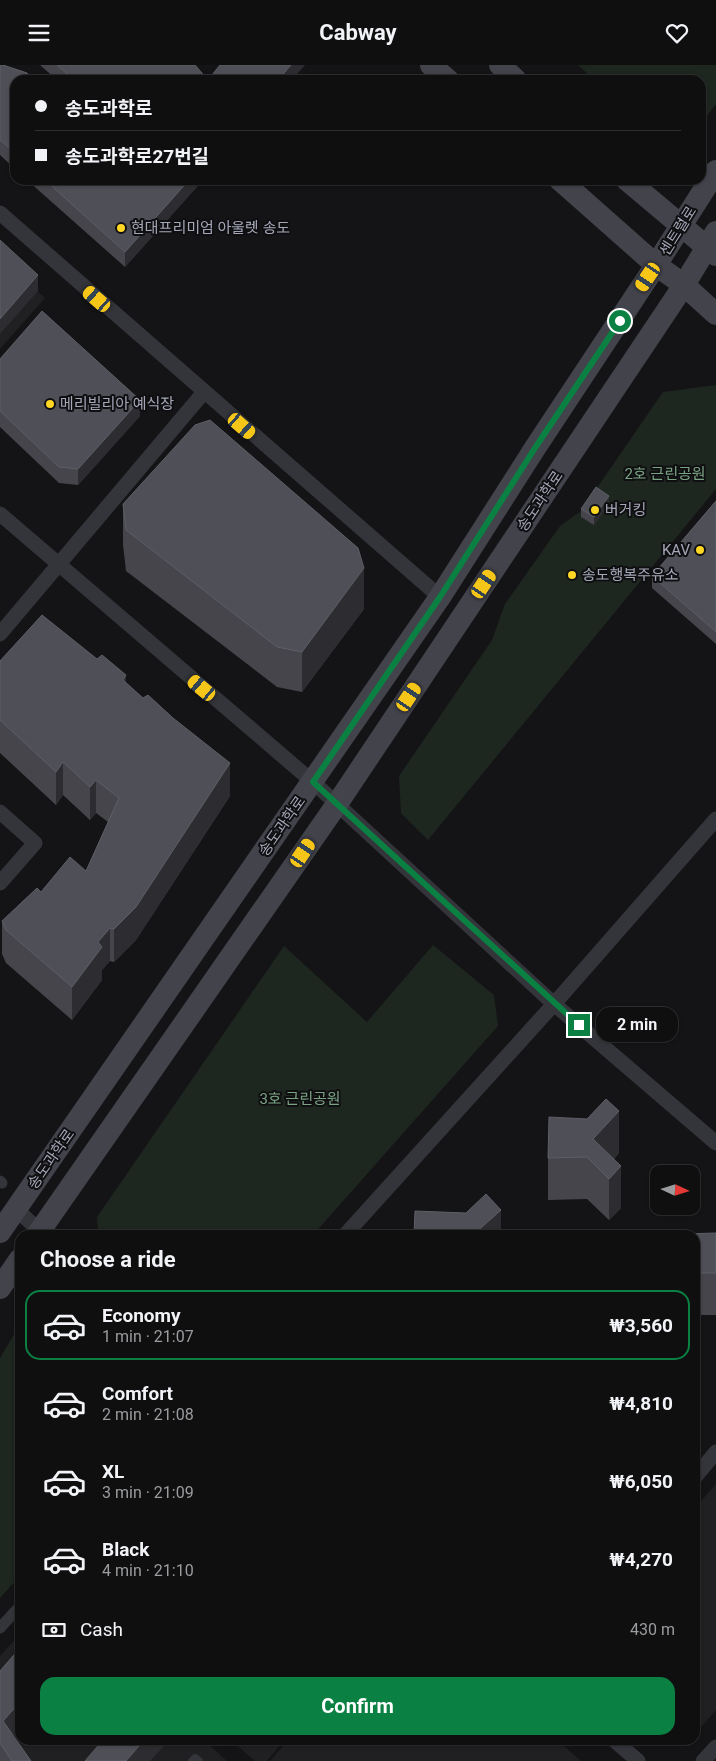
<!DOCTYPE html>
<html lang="en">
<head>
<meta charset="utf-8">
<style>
	:root { --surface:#0f0f10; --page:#181819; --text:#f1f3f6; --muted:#9b9c9f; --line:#2f2f30; --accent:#0b8043 }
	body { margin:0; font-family:Roboto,"Noto Sans KR",sans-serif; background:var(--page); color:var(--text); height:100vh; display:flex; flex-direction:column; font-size:19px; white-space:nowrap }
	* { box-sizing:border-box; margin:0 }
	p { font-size:16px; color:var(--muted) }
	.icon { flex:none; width:28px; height:28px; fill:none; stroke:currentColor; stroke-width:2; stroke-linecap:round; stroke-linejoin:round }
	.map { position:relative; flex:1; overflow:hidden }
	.details { position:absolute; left:15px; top:1165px; width:685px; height:515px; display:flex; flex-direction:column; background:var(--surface); border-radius:15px; box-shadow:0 1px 4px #0004,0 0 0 1px var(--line) }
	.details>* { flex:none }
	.guide { position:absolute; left:10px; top:10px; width:696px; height:110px; border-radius:15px; box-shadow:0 1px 4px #0004,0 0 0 1px var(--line); display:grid; align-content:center; height:110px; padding:0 25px; background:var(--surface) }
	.needle { width:32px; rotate:94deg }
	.buttons { position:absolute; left:650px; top:1100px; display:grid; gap:10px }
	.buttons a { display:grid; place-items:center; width:50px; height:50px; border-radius:10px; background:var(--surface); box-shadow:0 1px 4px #0004,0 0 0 1px var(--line); font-size:25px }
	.end { position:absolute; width:22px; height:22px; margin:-11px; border:6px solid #0b8043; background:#fff; box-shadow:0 0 0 2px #fff }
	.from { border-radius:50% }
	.bubble { position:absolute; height:35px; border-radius:15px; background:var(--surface); box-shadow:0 1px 4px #0004,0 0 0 1px var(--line); font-size:16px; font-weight:700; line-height:35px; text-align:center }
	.car { position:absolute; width:15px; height:30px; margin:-15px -8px; border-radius:6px; box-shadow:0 0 4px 1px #0007; background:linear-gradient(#f5c518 24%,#345 0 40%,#f5c518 0 76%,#345 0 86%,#f5c518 0) }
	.guide b { display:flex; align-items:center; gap:18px; height:48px; font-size:19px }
	.guide b+b { border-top:1px solid var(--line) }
	.guide i { width:12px; height:12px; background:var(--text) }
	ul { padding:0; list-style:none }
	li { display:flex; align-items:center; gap:15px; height:70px; margin:0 10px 8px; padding:0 15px; border:2px solid transparent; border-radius:15px }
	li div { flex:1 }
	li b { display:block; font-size:19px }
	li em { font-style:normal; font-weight:700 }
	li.current { border-color:var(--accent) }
	li>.icon { width:45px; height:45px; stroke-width:1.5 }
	h2 { padding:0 25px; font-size:22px; line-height:60px }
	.pay { display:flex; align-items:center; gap:12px; height:55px; padding:0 25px; font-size:19px }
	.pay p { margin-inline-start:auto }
	.primary-button { display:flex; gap:10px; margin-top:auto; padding:10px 25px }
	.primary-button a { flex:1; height:58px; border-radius:15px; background:var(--accent); color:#fff; font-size:20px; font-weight:700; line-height:58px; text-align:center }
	header { display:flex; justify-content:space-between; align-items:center; height:65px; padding:0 25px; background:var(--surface); font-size:22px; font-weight:700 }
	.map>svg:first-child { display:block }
	.built { fill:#202023 }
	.green { fill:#1e2620 }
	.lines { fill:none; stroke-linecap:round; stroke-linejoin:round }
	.service { stroke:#34353b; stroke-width:8 }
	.pedestrian { stroke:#34353b; stroke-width:11 }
	.minor { stroke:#34353b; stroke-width:15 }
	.secondary { stroke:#42434b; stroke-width:22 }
	.wall { fill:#45454b }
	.shaded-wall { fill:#2d2d31 }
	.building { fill:#4f5057; stroke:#5d5e66 }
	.route { stroke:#0b8043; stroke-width:6 }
	.poi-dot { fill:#fed624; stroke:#0f0f11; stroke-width:2 }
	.labels { text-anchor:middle; stroke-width:4; stroke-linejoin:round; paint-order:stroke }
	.poi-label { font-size:15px; fill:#a4a7b7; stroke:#0f0f11; text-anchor:start }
	.street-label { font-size:15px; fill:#a4a7b7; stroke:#0f0f11 }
	.park-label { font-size:15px; fill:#7aa383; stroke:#0f0f11 }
</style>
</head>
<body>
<header><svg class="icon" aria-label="menu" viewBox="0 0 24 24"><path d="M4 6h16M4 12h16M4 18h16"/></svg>Cabway<svg class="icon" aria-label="heart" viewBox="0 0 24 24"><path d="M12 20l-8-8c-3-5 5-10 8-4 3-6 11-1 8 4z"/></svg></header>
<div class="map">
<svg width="716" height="1696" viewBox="0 0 716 1696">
	<rect width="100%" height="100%" fill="#141416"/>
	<path class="built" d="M0 193 45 233 0 284Z
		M716 1419V1645L702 1661 695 1662V1443Z
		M20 1569V1675H204L227 1696H0V1591Z
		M231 1675H284L267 1696H255Z
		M288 1675H557L581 1696H270Z"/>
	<path class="green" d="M578 0H716V39L701 59V15H594Z
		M716 320V424L428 775 401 748 399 711 492 575 505 539 560 461 581 446 663 327Z
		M433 880 494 930 498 961 313 1170H98L97 1152 284 881 367 957Z
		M20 1259V1511L0 1533V1293Z"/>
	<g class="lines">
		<path class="service" d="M192 1696 195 1693 199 1696"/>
		<path class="pedestrian" d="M0 1116 2 1118
			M0 1563 20 1541"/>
		<path class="minor" d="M0 148 440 532
			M0 449 313 717 554 939 716 1078
			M0 569 204 327
			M0 747 35 778 0 818
			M16 1144 44 1170
			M345 1170 554 939 716 754
			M695 1412 716 1387
			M614 1675 638 1696
			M703 1696 716 1682"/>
		<path class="secondary" d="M431 0 448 15
			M500 0 516 15
			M560 115 656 200 684 220 716 249
			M627 115 716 190
			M0 1167 440 532 535 383 656 200 716 106
			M37 1170 337 739 684 220 716 167
			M0 1223 20 1194"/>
	</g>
	<path class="wall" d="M0 0 15 15V104L0 90Z
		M40 0H195L208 15H57Z
		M27 115H203L125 202Z
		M0 294 140 351 78 420 59 418 0 362Z
		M716 436V579L652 523V511Z
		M123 439 364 544 302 627 277 622 126 506 123 480Z
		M609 439 594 460 581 452V444Z
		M0 596 126 618 230 731 136 875 114 897 110 896 102 905V915L72 955 6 898 2 889V856L41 827 86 806 108 757 96 748 90 755 63 730 56 740 0 688Z
		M619 1088 614 1094 621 1143 609 1155 587 1134 548 1135V1093Z
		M695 1208H716V1250H695Z
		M0 1606 14 1672 31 1696H0Z
		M92 1675H166V1679L98 1680Z"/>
	<path class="shaded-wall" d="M291 0H305L292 15H278Z
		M187 9V15H182Z
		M189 115H203L125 202V187Z
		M38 210V226L0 269V254Z
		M140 335V351L78 420V404Z
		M609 431V439L594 460V452Z
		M364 503V544L302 627V587Z
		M126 610V642L123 615Z
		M63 697V730L56 740V707Z
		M230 698V731L136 875 114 897V864Z
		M96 715V748L90 755V722Z
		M110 863V896L102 905V915L72 955V922L98 877Z
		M619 1046V1088L602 1107 593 1074Z
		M621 1101V1143L609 1155V1114Z
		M501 1145V1170H473Z
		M20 1637V1664L4 1683 3 1656Z
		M144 1675H166V1679L150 1696H126Z"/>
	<path class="building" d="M0 0H3L27 8 34 15H15V88L0 75Z
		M57 0H195L208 15H194L187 9 182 15H74Z
		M220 0H291L278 15H208Z
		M45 115H189L125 187Z
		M0 175 38 210 0 254Z
		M42 246 140 335 78 404 59 402 0 346V294Z
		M210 355 358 483 364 503 302 587 277 582 126 465 123 439 195 360Z
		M596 422 609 431 594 452 581 444Z
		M716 436V567L652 511Z
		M42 550 97 594 102 590 126 610 123 615 143 633 148 630 173 653 230 698 136 842 114 864 110 863 98 877 102 882 72 922 6 865 2 856 37 823 41 827 70 792 86 806 119 733 96 715 90 722 63 697 56 707 0 655V596Z
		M606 1034 619 1046 593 1074 621 1101 609 1114 587 1092 548 1093 549 1052 587 1054Z
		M486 1129 501 1145 473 1170H414L415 1146 466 1148Z
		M716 1168V1208H695V1170H683V1169Z
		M20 1583V1637L3 1656 31 1696H12L0 1678V1606Z
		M103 1675H144L126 1696H85Z"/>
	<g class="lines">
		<path class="route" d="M579 960 313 717 440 532 535 383 620 256"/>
	</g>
	<g class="poi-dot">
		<circle cx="121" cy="163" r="5"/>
		<circle cx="50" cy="339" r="5"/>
		<circle cx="595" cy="445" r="5"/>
		<circle cx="700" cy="485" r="5"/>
		<circle cx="572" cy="510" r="5"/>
	</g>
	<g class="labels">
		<g class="poi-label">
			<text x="131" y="168">현대프리미엄 아울렛 송도</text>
			<text x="60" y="344">메리빌리아 예식장</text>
			<text x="605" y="450">버거킹</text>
			<text x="690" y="490" text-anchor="end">KAV</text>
			<text x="582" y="515">송도행복주유소</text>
		</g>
		<g class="street-label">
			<text transform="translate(678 166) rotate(-58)" y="5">센트럴로</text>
			<text transform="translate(540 436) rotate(-56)" y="5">송도과학로</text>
			<text transform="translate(282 761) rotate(-55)" y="5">송도과학로</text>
			<text transform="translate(51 1094) rotate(-55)" y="5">송도과학로</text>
		</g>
		<g class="park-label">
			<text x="665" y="414">2호 근린공원</text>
			<text x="300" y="1039">3호 근린공원</text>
		</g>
	</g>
</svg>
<div class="buttons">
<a><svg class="needle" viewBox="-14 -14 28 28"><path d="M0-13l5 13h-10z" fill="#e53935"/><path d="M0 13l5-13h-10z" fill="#9b9c9f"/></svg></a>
</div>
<i class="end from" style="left:620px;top:256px"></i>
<i class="end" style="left:579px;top:960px"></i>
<div class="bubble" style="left:596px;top:942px;width:82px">2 min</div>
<i class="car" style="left:648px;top:212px;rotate:214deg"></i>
<i class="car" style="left:97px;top:234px;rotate:311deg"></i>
<i class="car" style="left:242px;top:361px;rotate:131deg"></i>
<i class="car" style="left:484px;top:519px;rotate:34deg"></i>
<i class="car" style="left:202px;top:623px;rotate:310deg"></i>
<i class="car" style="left:409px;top:632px;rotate:34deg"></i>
<i class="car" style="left:303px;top:788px;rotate:34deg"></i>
<div class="guide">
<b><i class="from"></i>송도과학로</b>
<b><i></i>송도과학로27번길</b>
</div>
<section class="details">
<h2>Choose a ride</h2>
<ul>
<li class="current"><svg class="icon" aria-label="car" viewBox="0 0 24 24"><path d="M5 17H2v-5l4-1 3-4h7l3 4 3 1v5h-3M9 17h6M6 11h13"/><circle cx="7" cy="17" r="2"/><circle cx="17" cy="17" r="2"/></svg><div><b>Economy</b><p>1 min · 21:07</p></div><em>₩3,560</em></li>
<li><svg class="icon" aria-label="car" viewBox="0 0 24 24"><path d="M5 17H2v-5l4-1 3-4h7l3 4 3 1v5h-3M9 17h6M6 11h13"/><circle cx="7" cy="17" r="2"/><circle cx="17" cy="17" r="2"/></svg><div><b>Comfort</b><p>2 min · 21:08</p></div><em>₩4,810</em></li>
<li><svg class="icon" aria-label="car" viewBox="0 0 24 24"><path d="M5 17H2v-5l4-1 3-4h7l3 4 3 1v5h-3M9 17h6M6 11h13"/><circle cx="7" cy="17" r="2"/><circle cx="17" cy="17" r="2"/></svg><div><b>XL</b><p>3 min · 21:09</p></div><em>₩6,050</em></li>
<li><svg class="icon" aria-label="car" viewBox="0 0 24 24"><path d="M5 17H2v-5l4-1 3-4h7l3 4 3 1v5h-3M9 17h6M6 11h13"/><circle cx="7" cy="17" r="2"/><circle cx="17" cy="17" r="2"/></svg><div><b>Black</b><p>4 min · 21:10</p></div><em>₩4,270</em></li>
</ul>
<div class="pay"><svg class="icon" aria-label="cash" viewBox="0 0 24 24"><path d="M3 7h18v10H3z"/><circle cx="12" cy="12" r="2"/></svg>Cash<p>430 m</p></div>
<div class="primary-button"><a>Confirm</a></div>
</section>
</div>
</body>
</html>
